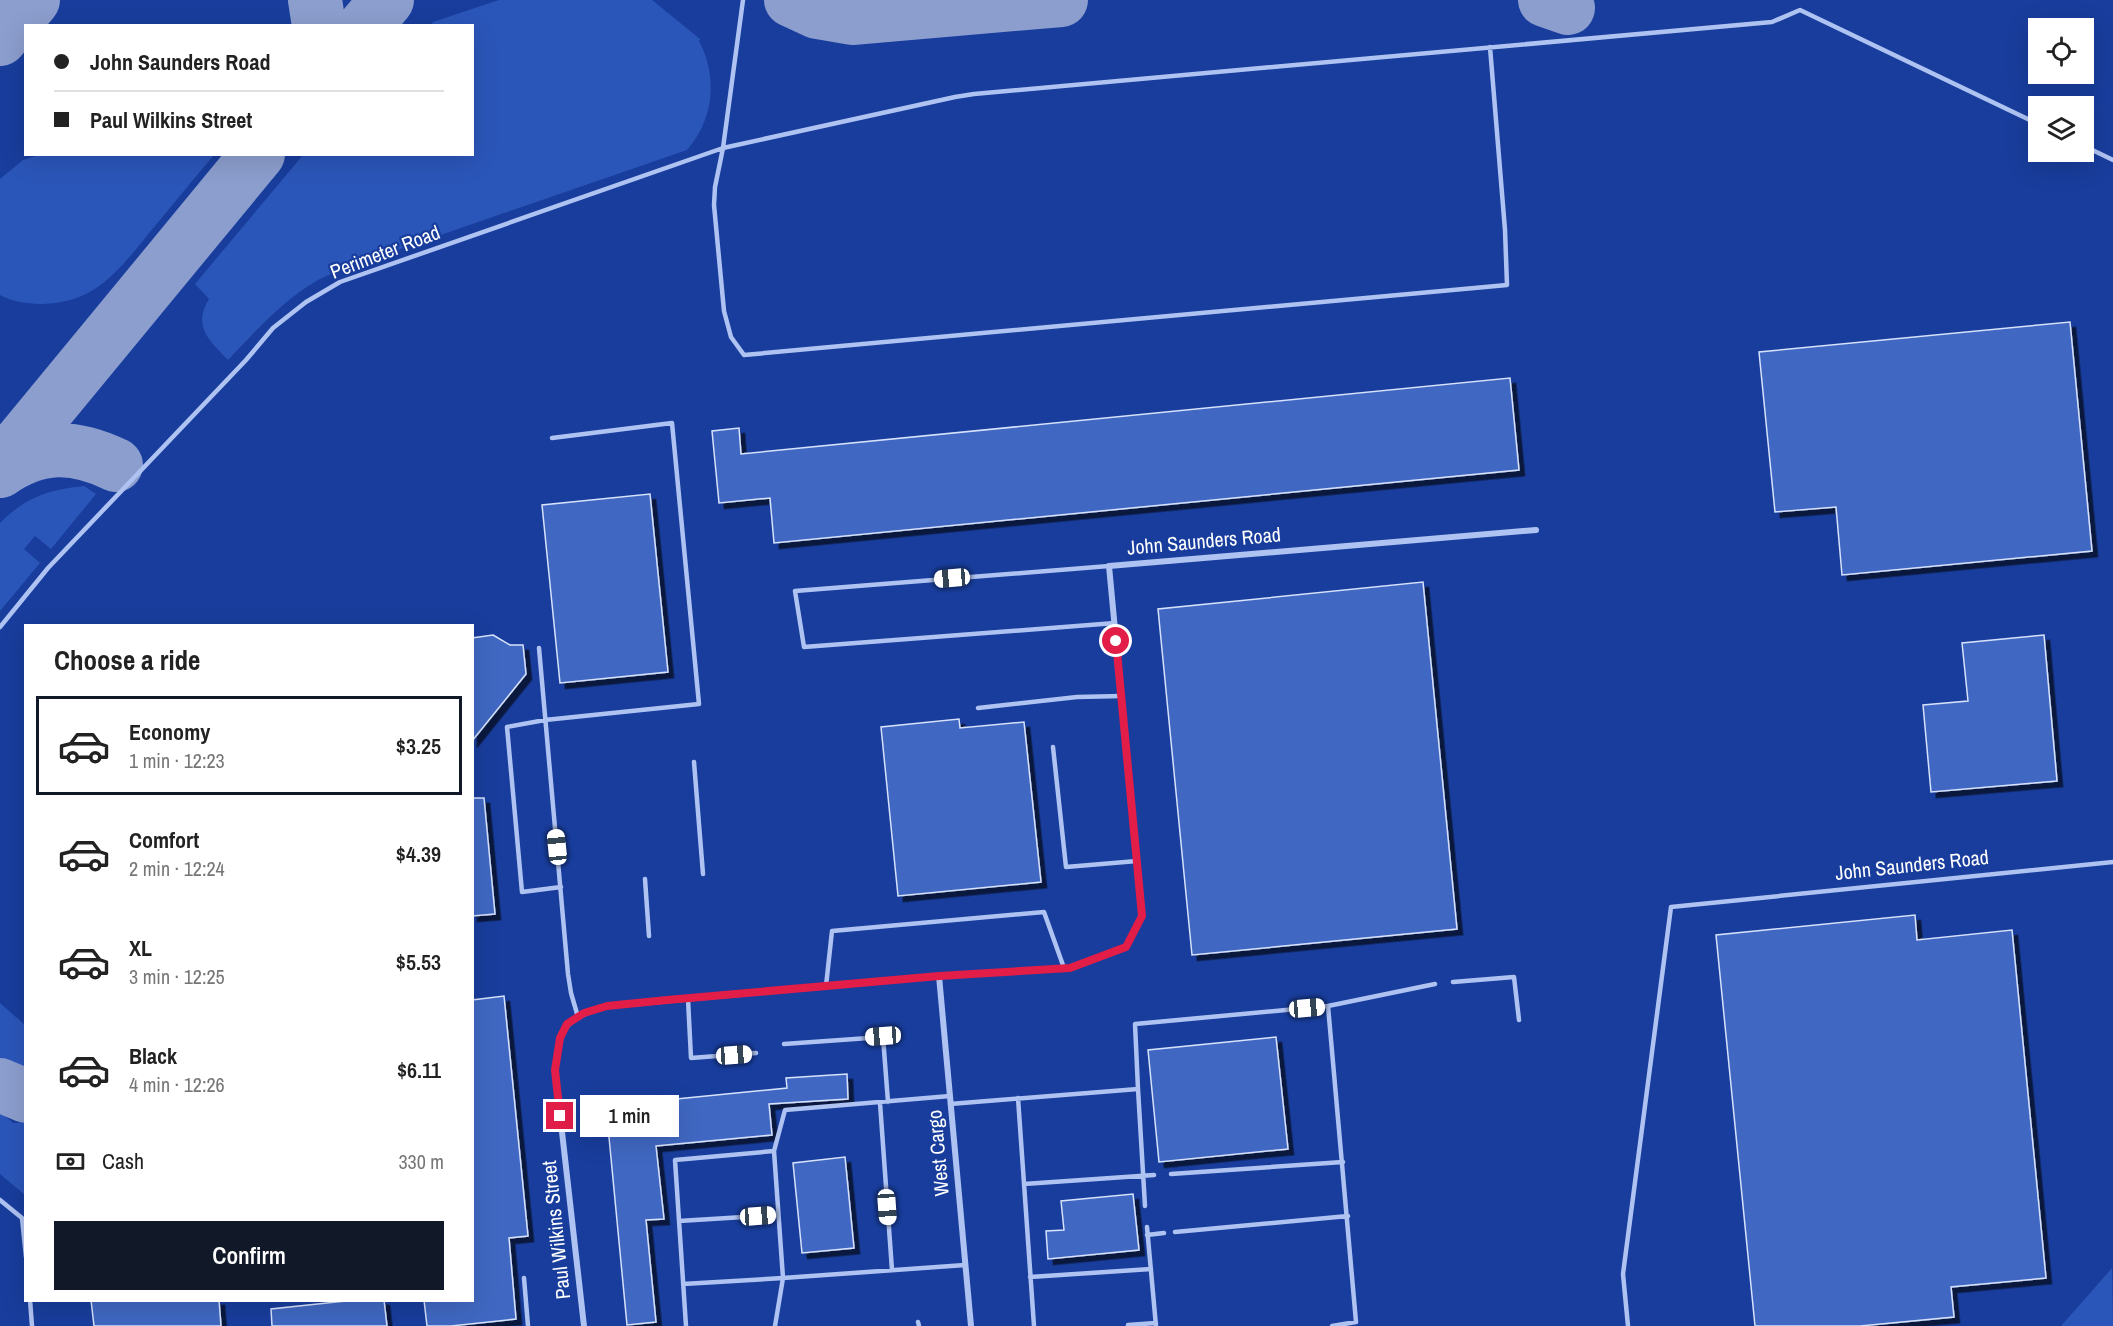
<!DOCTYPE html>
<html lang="en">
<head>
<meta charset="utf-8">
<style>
	:root { --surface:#fff; --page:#f6f6f6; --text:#222; --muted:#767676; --line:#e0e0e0; --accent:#111827 }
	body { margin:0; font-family:"Archivo Narrow",sans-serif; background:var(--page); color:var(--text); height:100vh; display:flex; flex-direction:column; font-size:22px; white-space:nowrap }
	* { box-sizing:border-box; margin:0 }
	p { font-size:20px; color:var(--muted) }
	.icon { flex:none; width:33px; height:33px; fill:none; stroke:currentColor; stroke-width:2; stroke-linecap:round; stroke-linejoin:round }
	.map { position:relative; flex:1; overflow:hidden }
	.sheet { position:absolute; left:24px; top:624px; width:450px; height:678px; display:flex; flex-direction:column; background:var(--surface); border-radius:0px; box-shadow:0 6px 24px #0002 }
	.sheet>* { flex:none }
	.hud { position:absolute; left:24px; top:24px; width:450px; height:132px; border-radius:0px; box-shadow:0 6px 24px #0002; display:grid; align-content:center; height:132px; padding:0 30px; background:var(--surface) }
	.fabs { position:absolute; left:2028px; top:18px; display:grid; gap:12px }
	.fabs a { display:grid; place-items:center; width:66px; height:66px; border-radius:0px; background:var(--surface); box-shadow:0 6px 24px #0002; font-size:30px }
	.end { position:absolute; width:27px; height:27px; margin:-14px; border:8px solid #e11d48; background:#fff; box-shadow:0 0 0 3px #fff }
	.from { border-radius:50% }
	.bubble { position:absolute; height:42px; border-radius:0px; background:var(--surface); box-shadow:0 6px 24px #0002; font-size:20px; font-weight:600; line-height:42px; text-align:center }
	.car { position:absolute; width:18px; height:36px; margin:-18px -9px; border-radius:8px; box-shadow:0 0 4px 2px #0007; background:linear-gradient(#fff 24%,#345 0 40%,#fff 0 76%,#345 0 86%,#fff 0) }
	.hud b { display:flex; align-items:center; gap:21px; height:57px; font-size:22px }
	.hud b+b { border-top:2px solid var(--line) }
	.hud i { width:15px; height:15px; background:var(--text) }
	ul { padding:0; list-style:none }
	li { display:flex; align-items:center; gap:18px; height:99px; margin:0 12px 9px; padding:0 18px; border:3px solid transparent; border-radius:0px }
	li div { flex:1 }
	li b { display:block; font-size:22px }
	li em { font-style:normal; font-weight:600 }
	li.on { border-color:var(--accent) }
	li>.icon { width:54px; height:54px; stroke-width:1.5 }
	h2 { padding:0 30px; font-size:27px; line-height:72px }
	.pay { display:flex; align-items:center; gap:15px; height:66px; padding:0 30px; font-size:22px }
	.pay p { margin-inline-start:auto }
	.primary-button { display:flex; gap:12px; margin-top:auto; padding:12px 30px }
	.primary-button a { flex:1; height:69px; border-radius:0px; background:var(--accent); color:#fff; font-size:24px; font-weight:600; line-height:69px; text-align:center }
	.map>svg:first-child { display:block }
	.green { fill:#2b56b9 }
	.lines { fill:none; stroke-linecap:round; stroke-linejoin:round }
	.taxiway { stroke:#8c9ece; stroke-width:54 }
	.building { fill:#4167c2; stroke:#d6e2fc; stroke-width:1.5; filter:url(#shadow) }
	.lane { stroke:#afc3f2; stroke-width:4.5 }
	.street { stroke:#afc3f2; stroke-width:6 }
	.route { stroke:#e11d48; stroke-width:8 }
	.labels { text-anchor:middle; stroke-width:4.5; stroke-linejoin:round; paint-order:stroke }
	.street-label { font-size:20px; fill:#fff; stroke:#183d9c }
</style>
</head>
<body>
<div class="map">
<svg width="2113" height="1326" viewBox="0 0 2113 1326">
	<defs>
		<filter id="shadow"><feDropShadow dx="5.5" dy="5.5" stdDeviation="0" flood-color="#0009"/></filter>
	</defs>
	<rect width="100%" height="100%" fill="#183d9c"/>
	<path class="green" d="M499 0H652L700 39 699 41C718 77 714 119 687 150L348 267C338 271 328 275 318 280 283 300 256 331 228 360 210 341 192 327 209 299L195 284 303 155 472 154V26L431 25 433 22Z
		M39 155V154L214 155C194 178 175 202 155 226 136 249 113 281 86 294 62 306 24 308 0 295V179L23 160Z
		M84 486 96 494 51 549 35 536 24 549 40 563 0 611V523C26 497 48 490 84 486Z
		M0 1003 25 1025V1077L0 1064Z
		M0 1112 13 1123 25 1122V1195L0 1174Z
		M2112 1268 2113 1326H2061Z"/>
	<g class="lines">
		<path class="taxiway" d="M315 0 319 26
			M791 0 817 12 852 18 1061 0
			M1545 0 1568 8
			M365 26 387 0
			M0 39 33 0
			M0 467 258 154
			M0 471C40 444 74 445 116 465
			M0 1085 26 1096"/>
	</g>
	<path class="building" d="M2070 322 2092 551 1842 575 1836 507 1775 512 1759 352Z
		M1510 378 1519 470 774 543 770 498 719 503 712 431 739 428 741 454Z
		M650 494 668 672 560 683 542 505Z
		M1423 582 1457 929 1192 955 1158 609Z
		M493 635 510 645H523L526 674 472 741V638Z
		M2044 635 2057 781 1931 792 1923 705 1968 701 1962 643Z
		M959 719 960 728 1024 722 1041 882 898 896 881 727Z
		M472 798H484L495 914 472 916Z
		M1915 915 1917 940 2012 930 2046 1278 1951 1287 1954 1317 1860 1326H1755L1716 935Z
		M504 996 528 1236 509 1238 516 1319 451 1326H427L424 1300H472V1000Z
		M1276 1037 1288 1149 1159 1162 1148 1050Z
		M847 1074 848 1099 769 1104 772 1135 656 1146 664 1219 646 1220 656 1322 627 1325 606 1106 787 1088 786 1078Z
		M845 1157 854 1248 802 1253 793 1163Z
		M1133 1194 1139 1250 1048 1259 1046 1231 1064 1230 1061 1201Z
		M91 1300H219L221 1326H94Z
		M355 1300H384L387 1326H272L271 1309Z"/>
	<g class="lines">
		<path class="lane" d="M1490 47 1505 230 1507 285 744 355 731 337 724 311 714 205 715 187 723 148 955 97 974 94 1772 22 1800 10 2038 124
			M2084 146 2113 160
			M552 438 672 423 699 704 545 720 507 727 522 892 561 887
			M1109 566 795 591 804 647 1115 623
			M0 627 48 568 246 360 273 328 306 302 340 282 723 148 743 0
			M539 648 568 974 571 993 578 1017
			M978 708 1077 697 1122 696
			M1053 747 1066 867 1137 861
			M694 762 703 874
			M645 879 649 936
			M1453 982 1514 977 1519 1020
			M826 986 832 931 1044 912 1064 968
			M688 999 691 1058 756 1053
			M1328 1006 1435 984
			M784 1044 883 1037 888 1102
			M1138 1089 1135 1024 1328 1006 1356 1322 1332 1326
			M950 1096 785 1110 774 1151 783 1278 965 1265
			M1018 1098 1034 1326
			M880 1103 892 1270
			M950 1104 1138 1089 1145 1206
			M1171 1174 1343 1162
			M1024 1184 1154 1175
			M0 1200 22 1218 26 1257
			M679 1221 778 1215
			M1147 1227 1156 1326
			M1175 1232 1348 1216
			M1147 1235 1164 1233
			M1030 1277 1151 1269
			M524 1278 528 1326
			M683 1284 783 1278 775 1326
			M30 1300 32 1326
			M918 1322 919 1326
			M1128 1325 1156 1323
			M686 1326 675 1160 774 1151
			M1628 1326 1623 1274 1671 907 2113 862"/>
		<path class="street" d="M939 976 971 1326
			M584 1326 555 1070C561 1026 562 1019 607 1006L939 976 1070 968 1126 947 1142 916 1109 566 1536 530"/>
	</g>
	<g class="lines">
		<path class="route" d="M560 1116 555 1070 560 1038 567 1024 584 1013 607 1006 667 1000 939 976 1070 968 1126 947 1142 916 1116 641"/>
	</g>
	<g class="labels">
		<g class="street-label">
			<text transform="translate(385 252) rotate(-21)" y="7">Perimeter Road</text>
			<text transform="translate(1204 541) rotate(-5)" y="7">John Saunders Road</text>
			<text transform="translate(1912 865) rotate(-6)" y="7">John Saunders Road</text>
			<text transform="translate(938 1153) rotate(-95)" y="7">West Cargo</text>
			<text transform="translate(556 1230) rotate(-96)" y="7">Paul Wilkins Street</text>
		</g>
	</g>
</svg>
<div class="fabs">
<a><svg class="icon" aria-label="locate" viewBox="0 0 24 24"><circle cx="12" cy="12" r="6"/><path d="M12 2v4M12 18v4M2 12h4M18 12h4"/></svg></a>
<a><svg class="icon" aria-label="layers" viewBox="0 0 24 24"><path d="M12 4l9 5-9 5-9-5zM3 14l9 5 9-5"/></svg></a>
</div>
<i class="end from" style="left:1116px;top:641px"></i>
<i class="end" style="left:560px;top:1116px"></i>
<div class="bubble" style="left:580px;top:1095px;width:99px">1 min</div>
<i class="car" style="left:952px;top:578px;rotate:265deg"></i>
<i class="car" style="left:557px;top:847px;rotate:354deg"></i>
<i class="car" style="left:1307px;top:1008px;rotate:85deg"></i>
<i class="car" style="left:883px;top:1036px;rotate:266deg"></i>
<i class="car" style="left:734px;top:1055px;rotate:86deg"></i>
<i class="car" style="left:887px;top:1207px;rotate:176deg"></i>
<i class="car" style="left:758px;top:1216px;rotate:86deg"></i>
<div class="hud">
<b><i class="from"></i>John Saunders Road</b>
<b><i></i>Paul Wilkins Street</b>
</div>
<section class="sheet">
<h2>Choose a ride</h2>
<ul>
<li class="on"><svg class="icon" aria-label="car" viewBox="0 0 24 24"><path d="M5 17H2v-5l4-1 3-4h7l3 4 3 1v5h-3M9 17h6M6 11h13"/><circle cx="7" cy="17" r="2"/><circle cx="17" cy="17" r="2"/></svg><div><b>Economy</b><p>1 min · 12:23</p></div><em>$3.25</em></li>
<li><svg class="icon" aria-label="car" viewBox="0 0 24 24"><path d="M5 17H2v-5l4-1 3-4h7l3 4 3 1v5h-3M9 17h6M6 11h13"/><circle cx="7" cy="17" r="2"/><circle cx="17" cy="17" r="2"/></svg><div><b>Comfort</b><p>2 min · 12:24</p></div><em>$4.39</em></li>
<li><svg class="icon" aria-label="car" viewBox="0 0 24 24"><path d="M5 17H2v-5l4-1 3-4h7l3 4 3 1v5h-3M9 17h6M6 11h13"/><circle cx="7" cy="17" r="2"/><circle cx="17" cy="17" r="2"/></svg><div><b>XL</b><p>3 min · 12:25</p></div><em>$5.53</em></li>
<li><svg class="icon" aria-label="car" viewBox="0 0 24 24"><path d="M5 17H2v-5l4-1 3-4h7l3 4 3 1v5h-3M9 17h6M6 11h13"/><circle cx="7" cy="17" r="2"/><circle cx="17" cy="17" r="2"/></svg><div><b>Black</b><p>4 min · 12:26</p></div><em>$6.11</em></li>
</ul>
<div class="pay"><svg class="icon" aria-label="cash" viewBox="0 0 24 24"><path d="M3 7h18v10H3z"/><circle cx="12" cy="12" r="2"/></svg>Cash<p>330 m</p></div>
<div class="primary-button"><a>Confirm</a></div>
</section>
</div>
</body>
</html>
